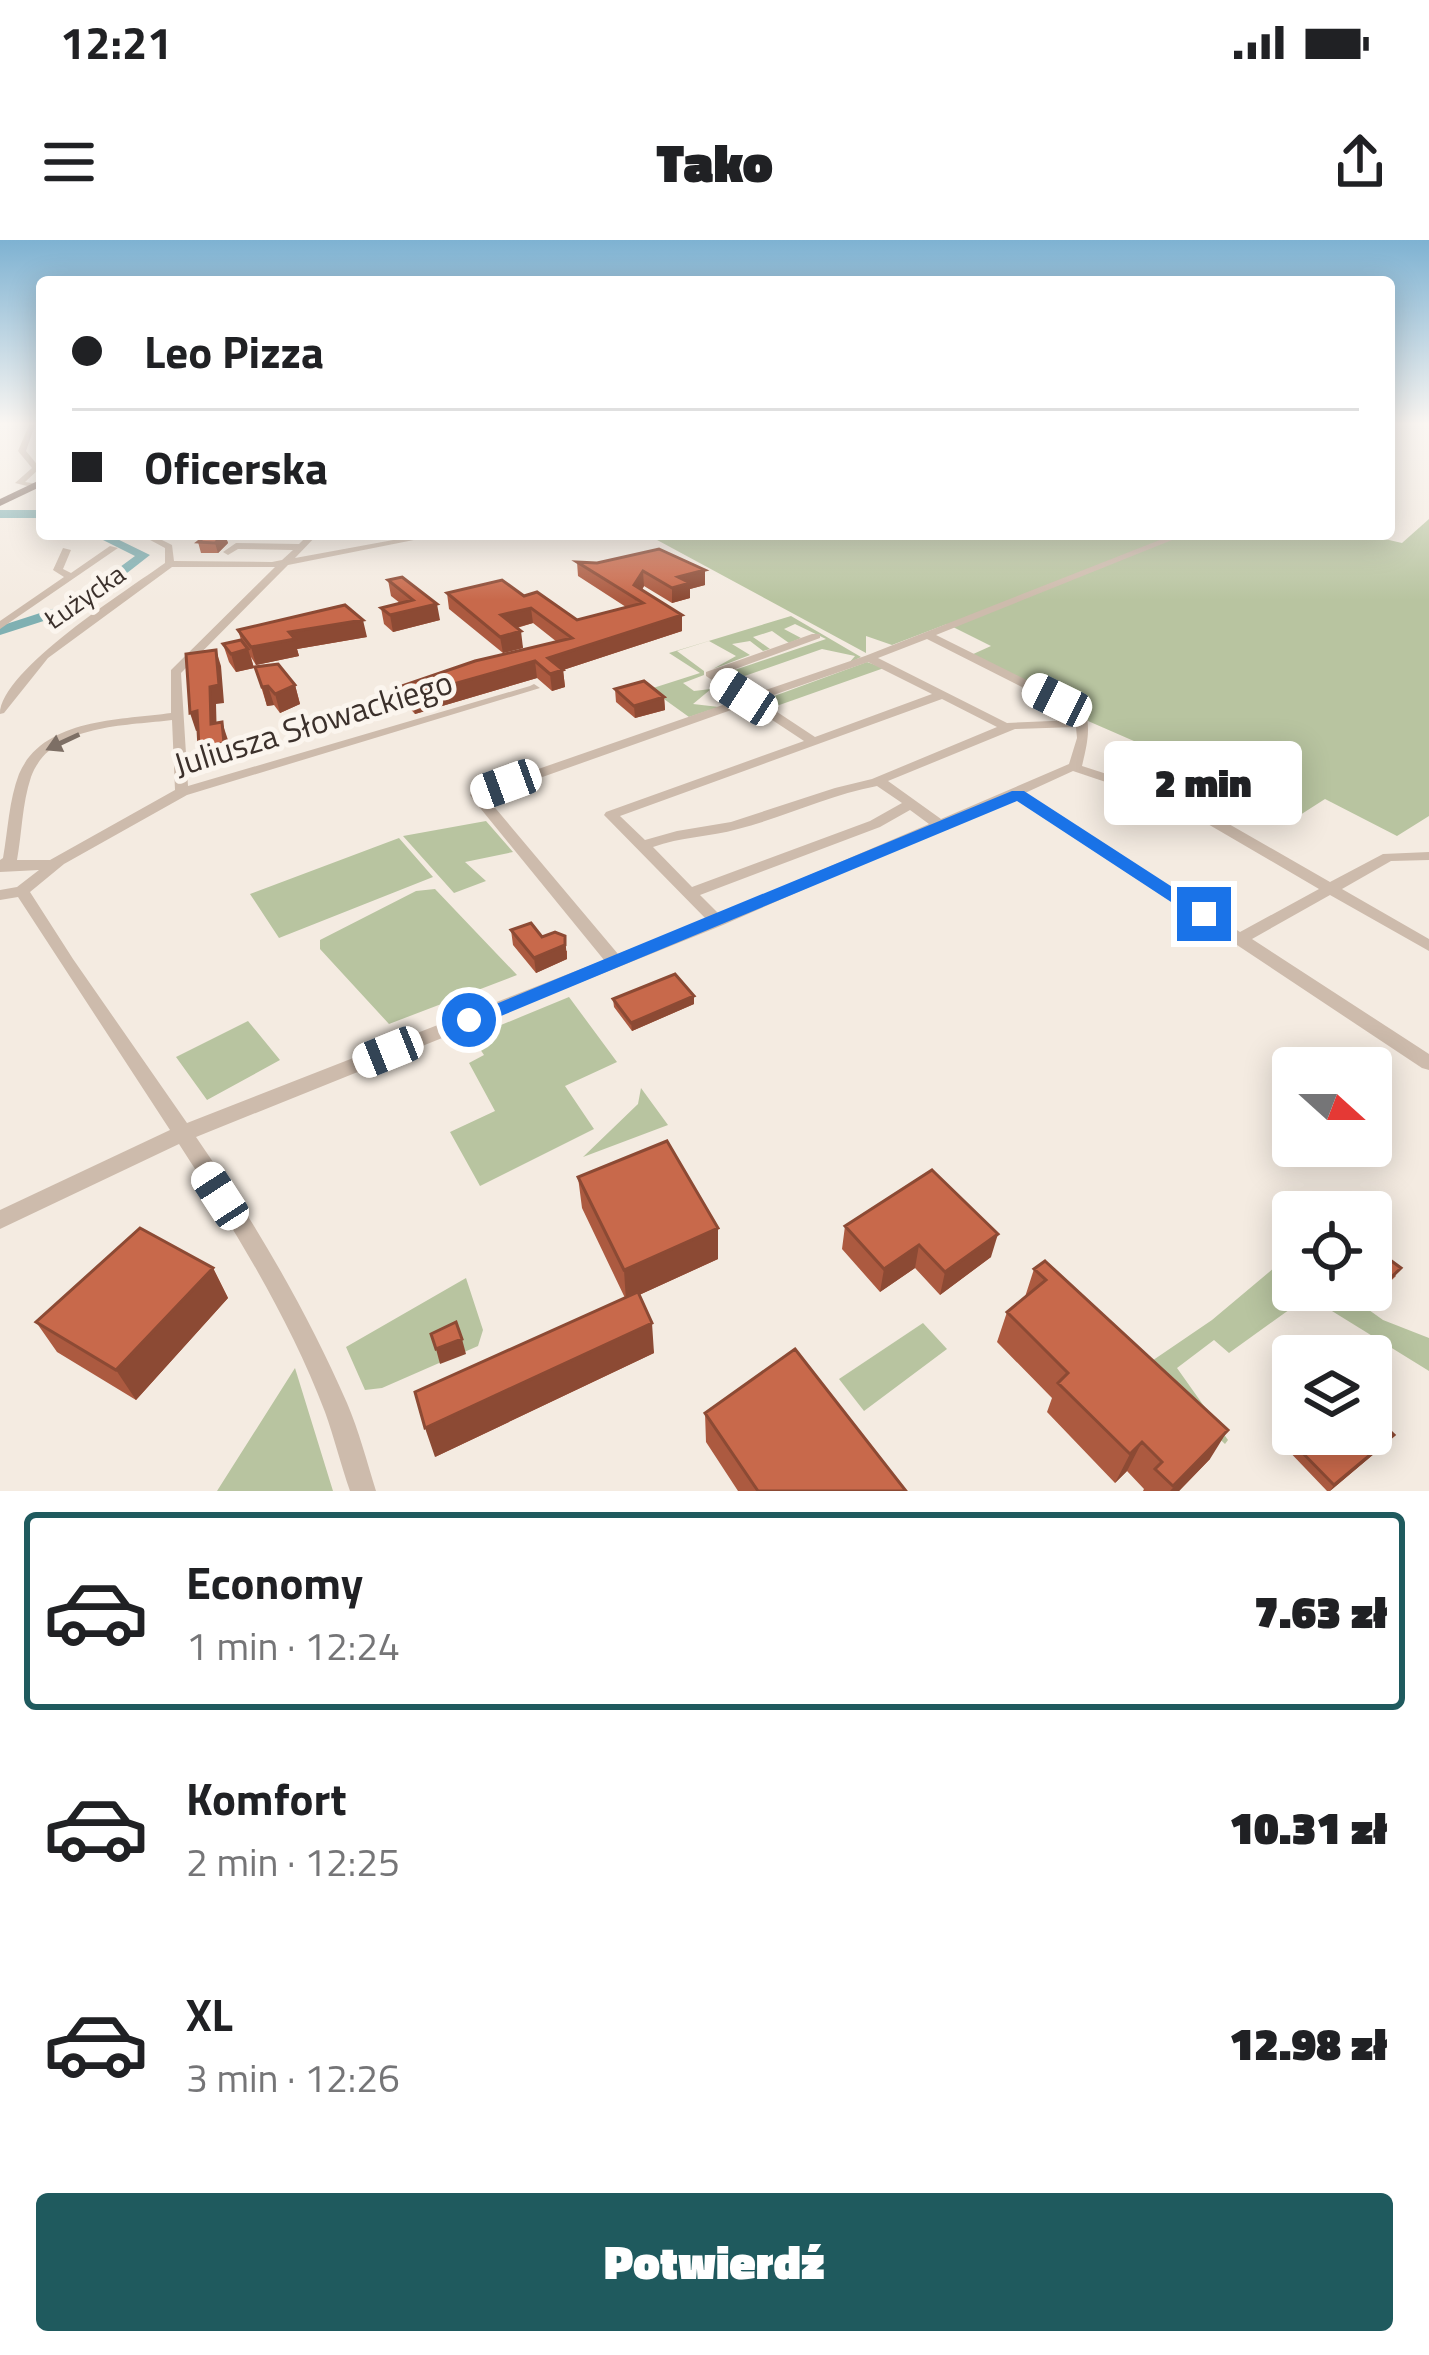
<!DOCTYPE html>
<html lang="pl">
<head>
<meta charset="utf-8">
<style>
	:root { --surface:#fff; --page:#f2f2f2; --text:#202124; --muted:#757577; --line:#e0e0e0; --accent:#1f5a5e }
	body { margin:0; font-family:"Titillium Web",sans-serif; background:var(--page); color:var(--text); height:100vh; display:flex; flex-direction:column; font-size:45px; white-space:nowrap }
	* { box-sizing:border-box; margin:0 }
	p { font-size:39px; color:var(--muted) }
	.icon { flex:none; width:66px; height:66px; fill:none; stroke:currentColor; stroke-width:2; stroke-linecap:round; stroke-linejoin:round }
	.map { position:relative; height:1251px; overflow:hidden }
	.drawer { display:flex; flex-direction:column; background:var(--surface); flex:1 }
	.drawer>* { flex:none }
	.hud { position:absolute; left:36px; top:36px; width:1359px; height:264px; border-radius:12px; box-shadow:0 6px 30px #0003; display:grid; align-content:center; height:264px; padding:0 36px; background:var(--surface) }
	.needle { width:78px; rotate:111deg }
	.buttons { position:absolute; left:1272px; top:807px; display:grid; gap:24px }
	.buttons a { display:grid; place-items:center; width:120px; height:120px; border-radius:12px; background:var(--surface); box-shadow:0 6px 30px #0003; font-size:60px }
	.end { position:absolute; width:54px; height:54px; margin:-27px; border:15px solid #1a73e8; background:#fff; box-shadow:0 0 0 6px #fff }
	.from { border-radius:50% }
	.bubble { position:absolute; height:84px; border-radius:12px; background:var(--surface); box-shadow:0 6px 30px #0003; font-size:39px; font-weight:800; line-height:84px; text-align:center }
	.car { position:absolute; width:36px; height:72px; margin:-36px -18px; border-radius:15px; box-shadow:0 0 9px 3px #0007; background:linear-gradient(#fff 24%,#345 0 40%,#fff 0 76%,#345 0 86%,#fff 0) }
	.hud b { display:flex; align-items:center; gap:42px; height:114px; font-size:45px }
	.hud b+b { border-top:3px solid var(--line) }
	.hud i { width:30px; height:30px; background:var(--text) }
	ul { padding:21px 0 0; list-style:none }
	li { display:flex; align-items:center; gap:36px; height:198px; margin:0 24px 18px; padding:0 12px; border:6px solid transparent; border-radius:12px }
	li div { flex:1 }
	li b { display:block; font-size:45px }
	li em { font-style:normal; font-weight:800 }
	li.on { border-color:var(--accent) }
	li>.icon { width:108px; height:108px; stroke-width:1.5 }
	.primary-button { display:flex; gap:24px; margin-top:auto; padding:24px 36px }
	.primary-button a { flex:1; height:138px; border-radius:12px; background:var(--accent); color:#fff; font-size:48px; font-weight:800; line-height:138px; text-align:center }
	.status { display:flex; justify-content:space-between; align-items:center; height:84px; padding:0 60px; background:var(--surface); direction:ltr }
	.status svg { height:33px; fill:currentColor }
	header { display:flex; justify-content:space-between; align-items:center; height:156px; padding:0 36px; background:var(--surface); font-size:54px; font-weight:800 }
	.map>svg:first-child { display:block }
	.green { fill:#b8c4a0 }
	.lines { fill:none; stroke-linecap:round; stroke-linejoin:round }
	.river { fill:#7fb0b2; fill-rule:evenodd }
	.minor { fill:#cdbbac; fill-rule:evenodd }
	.major { fill:#7d675c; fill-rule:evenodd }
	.wall { fill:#ac5a40 }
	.shaded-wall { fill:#8c4a34 }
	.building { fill:#c8694b; stroke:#8c4a34; stroke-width:3 }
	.oneway { fill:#7d6f65 }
	.route { fill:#1a73e8 }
	.labels { text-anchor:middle; stroke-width:10; stroke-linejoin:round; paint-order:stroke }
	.far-street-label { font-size:27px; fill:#3b302b; stroke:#fbf5ee }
	.street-label { font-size:33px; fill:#3b302b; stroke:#fbf5ee }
</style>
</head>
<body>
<div class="status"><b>12:21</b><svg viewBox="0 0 49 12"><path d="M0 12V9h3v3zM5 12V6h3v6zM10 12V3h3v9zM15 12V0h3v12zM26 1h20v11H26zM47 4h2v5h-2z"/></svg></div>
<header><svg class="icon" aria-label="menu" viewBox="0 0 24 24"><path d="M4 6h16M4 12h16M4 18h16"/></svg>Tako<svg class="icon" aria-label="share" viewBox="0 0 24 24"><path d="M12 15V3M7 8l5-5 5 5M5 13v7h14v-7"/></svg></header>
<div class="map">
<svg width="1429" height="1251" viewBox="0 0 1429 1251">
	<rect width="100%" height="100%" fill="#f4ebe1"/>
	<path class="green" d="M1429 279V576L1397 596 1325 559 1286 584 1156 523 1166 515 1088 481 1087 472 971 415 991 406 947 384 892 405 866 396V413L646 294H1363L1402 303Z
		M791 376 861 417 849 423 855 416 822 409 736 439 749 454 762 453C745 459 731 444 717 436L826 399 795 384 784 389 801 398 789 403 772 391 753 397 770 409 763 411 750 401 732 404 750 415 713 429 736 416 709 401 677 411 704 431V435L683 443 694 451 711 449 693 464 719 467 689 477 650 449 700 433 669 413Z
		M867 422 884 428 768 469 758 462Z
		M486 581 513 612 465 622 486 641 454 653 403 596Z
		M399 598 433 637 279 698 250 654Z
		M435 649 517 735 389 784 320 709V700L416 651Z
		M569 757 617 822 565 846 594 889 480 946 450 892 495 871 469 823 484 815 472 797Z
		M248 781 280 820 207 860 176 817Z
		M641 848 668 885 583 917 638 864Z
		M1293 1012V1050H1341L1383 1080 1429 1098V1131L1319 1063 1300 1062 1229 1113 1214 1100 1177 1128 1228 1200 1225 1204 1143 1127 1212 1080Z
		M466 1038 483 1090 478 1106 382 1148 365 1150 346 1107Z
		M923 1083 947 1109 864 1171 839 1139Z
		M295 1128 333 1251H217Z"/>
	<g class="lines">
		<path class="river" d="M0 270H42V278H0Z
			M91 294H107L150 315 81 369 0 395V386L71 363 135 316Z"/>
		<path class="minor" d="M29 185H35L26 211 40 228 25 242 38 244 39 246 35 248 15 243 32 228 18 211Z
			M139 294H150L172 305 174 321 272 322 282 320 293 310 238 309 228 315 223 312 236 303 299 304 309 294H318L295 318 426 294H444L288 325 181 433 188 546 530 446 534 444 540 448 187 555 64 624 30 652 73 719 187 883 604 720 472 558 470 555 472 552 740 459 706 436V432L812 394H820V398L719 435 751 455 865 416 1175 294H1187L936 395 1085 469C1091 489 1087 505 1082 526L1187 560 1330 642 1383 614 1429 612V620L1391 621 1342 649 1429 699V711L1330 655 1252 699 1429 814V830L1422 828 1014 557 949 586 948 590H939L723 685 196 897C254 981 306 1069 347 1163 359 1191 367 1222 376 1251H350C341 1225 334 1197 325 1172 289 1077 234 989 179 904L0 989V970L170 890 18 657 0 660V650L17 647 39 630 0 632V620L3 618C8 590 9 560 19 534 43 478 121 480 171 473V430L275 327H172L48 418 4 473 0 474C0 430 129 349 165 323V308ZM927 399 1075 474V480L1007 483 878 418ZM868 422 932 454 815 497 759 460ZM942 459 997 487 872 539 835 548 731 582 677 591 645 600 620 576ZM748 464 804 501 606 572 604 575 706 679 618 714 486 557ZM172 480 175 550 50 620H17C22 593 22 564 31 537 50 484 126 486 172 480ZM1076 487 1077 498 1069 524 941 579 888 541 1015 489ZM1073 531 1177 566 1319 649 1240 692 1025 553ZM877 546 902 563 870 581 692 647 653 607C680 597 710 597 738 589 785 577 829 555 877 546ZM910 570 929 584 719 674 700 655 880 587Z
			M110 306 118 308 0 389V381L64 337 53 330 63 308 71 310 63 329 71 333Z"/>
		<path class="major" d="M42 239V246L0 266V259Z"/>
	</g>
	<path class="wall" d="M208 294H225L228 303 218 313H201L198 302Z
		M577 322 597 323 705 345 690 349V358L672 363 644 346 642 350 682 375V391L563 430 565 447 552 451 537 438 415 474 405 463 402 446 557 402 533 383 517 388 523 408 503 413 449 369 447 353 524 356 577 380 626 367 578 336Z
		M388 340 440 380 393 392 384 384 381 368 400 363 391 356Z
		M238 390 367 397 297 409 299 416 256 425 251 417 254 428 236 432 229 422 223 404 241 400Z
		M255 427 295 445 300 464 280 473 274 465 267 466Z
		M615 449 664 457 665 470 635 478 616 462Z
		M511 690 542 697 567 711V719L536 733 513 705Z
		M613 759 694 764 632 791 614 767Z
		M578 937 718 1019 639 1055 654 1113 435 1217 625 1058 582 968Z
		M845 986 991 1017 940 1055 915 1028 880 1052 842 1009Z
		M1371 1006 1396 1036 1375 1056 1368 1050H1371Z
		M1045 1021 1210 1219 1179 1251H1143L1144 1249 1127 1231 1115 1243 1047 1172 1052 1158 997 1102 1007 1072 1025 1057 1034 1029Z
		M213 1028 228 1058 136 1160 57 1112 36 1082Z
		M705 1173 906 1251H738L706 1202Z
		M1394 1195 1388 1202 1330 1251H1327L1283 1205 1288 1198Z"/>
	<path class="shaded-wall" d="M224 294 228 303 218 313 215 303Z
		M705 330V345L690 349V358L672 363V348L678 337Z
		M643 331 644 346 635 361 634 345Z
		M437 364 440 380 393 392 390 375Z
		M531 368 533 383 503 391 501 375Z
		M682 375V391L563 430 565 447 552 451 548 418Z
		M363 380 367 397 297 409 299 416 256 425 251 407 289 392Z
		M521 391 523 408 503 413 500 397Z
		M248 409 254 428 236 432 231 414Z
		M216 410 221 426 224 463 216 464 217 502 211 484 210 447Z
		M535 421 537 438 415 474 411 456Z
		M295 445 300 464 280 473 275 454Z
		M268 446 274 465 267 466 262 447Z
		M664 457 665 470 635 478 634 466Z
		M197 471 203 489 196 491 190 473Z
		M222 482 228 500 230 522 205 527 199 508Z
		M565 696 567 719 536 733 534 718Z
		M694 756V764L632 791 631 783Z
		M718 988V1019L626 1061 624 1030Z
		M998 994 991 1017 940 1055 945 1032Z
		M919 1005 915 1028 880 1052 884 1029Z
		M213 1028 228 1058 136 1160 116 1130Z
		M652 1083 654 1113 435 1217 425 1188Z
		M462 1099 466 1114 440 1124 436 1109Z
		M1228 1190 1210 1219 1179 1251H1170Z
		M1394 1195 1388 1202 1330 1251 1334 1245Z
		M1142 1202 1127 1231 1115 1243 1130 1214Z"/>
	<path class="building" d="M208 294H224L215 303 198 302Z
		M659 309 705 330 678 337 690 343 672 348 643 331 634 345 682 375 548 418 563 430 550 434 535 421 411 456 402 446 475 421 572 398 531 368 501 375 521 391 500 397 447 353 502 340 524 356 537 352 577 380 643 363 577 322 597 323Z
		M402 337 437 364 390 375 381 368 413 360 388 340Z
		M345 365 363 380 289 392 295 399 251 407 238 390Z
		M241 400 248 409 231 414 223 404Z
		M216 410 219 445 210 447 211 484 222 482 224 503 199 508 197 471 190 473 186 414Z
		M278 424 295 445 275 454 268 446 262 447 255 427Z
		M644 441 664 457 634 466 615 449Z
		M531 683 542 697 555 692 565 696V705L534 718 511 690Z
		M675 734 694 756 631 783 613 759Z
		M667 901 718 988 624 1030 578 937Z
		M932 930 998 994 945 1032 919 1005 884 1029 845 986Z
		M140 988 213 1028 116 1130 36 1082Z
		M1371 1006 1401 1028 1380 1048 1371 1041Z
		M1045 1021 1228 1190 1173 1246 1155 1229 1162 1222 1142 1202 1130 1214 1058 1143 1068 1133 1007 1072 1046 1040 1034 1029Z
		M638 1052 652 1083 425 1188 415 1152Z
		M456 1082 462 1099 436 1109 431 1094Z
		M795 1109 906 1251H758L705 1173Z
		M1371 1173 1394 1195 1334 1245 1288 1198 1293 1194H1371Z"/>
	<defs><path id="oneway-solid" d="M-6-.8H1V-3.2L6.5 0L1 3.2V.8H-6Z" transform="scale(3)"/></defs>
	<use class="oneway" href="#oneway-solid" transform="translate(63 502) rotate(155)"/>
	<linearGradient id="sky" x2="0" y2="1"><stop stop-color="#7eb2d2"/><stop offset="0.51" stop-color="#faf6f2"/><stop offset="1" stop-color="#faf6f2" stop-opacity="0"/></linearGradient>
	<rect width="1429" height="360" fill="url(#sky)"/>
	<path class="route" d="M1012 551H1024L1214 674 1197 679 1017 561 477 786 469 788 457 780Z"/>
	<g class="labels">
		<g class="far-street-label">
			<text transform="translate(85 357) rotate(-35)" y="9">Łużycka</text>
		</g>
		<g class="street-label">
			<text transform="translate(313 483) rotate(-17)" y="12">Juliusza Słowackiego</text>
		</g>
	</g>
</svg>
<div class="buttons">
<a><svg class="needle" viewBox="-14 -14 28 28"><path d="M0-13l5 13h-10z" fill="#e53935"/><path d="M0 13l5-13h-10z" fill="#757577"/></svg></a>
<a><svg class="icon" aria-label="locate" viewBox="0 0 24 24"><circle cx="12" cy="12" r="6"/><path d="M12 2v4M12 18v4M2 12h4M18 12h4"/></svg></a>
<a><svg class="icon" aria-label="layers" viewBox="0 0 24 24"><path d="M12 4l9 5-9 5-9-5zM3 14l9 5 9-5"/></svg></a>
</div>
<i class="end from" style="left:469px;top:780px"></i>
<i class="end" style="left:1204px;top:674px"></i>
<div class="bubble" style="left:1104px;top:501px;width:198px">2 min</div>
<i class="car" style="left:744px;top:457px;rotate:303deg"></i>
<i class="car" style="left:1057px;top:460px;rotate:296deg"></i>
<i class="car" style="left:506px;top:544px;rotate:250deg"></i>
<i class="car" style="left:388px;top:812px;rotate:248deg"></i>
<i class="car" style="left:220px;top:956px;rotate:327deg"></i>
<div class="hud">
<b><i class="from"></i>Leo Pizza</b>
<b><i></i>Oficerska</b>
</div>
</div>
<section class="drawer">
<ul>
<li class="on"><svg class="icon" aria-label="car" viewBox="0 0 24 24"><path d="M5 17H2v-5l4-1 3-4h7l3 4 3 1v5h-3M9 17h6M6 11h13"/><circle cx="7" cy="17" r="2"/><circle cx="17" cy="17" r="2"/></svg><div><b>Economy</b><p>1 min · 12:24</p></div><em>7.63 zł</em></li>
<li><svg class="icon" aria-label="car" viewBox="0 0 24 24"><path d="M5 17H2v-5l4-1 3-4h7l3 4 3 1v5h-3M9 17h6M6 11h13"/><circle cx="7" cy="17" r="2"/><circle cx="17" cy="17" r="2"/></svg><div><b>Komfort</b><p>2 min · 12:25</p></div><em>10.31 zł</em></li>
<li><svg class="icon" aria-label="car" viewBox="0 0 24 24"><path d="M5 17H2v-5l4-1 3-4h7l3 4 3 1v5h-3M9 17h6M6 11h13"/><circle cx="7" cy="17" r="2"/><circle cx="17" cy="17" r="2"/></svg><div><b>XL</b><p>3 min · 12:26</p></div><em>12.98 zł</em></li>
</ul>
<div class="primary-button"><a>Potwierdź</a></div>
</section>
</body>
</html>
